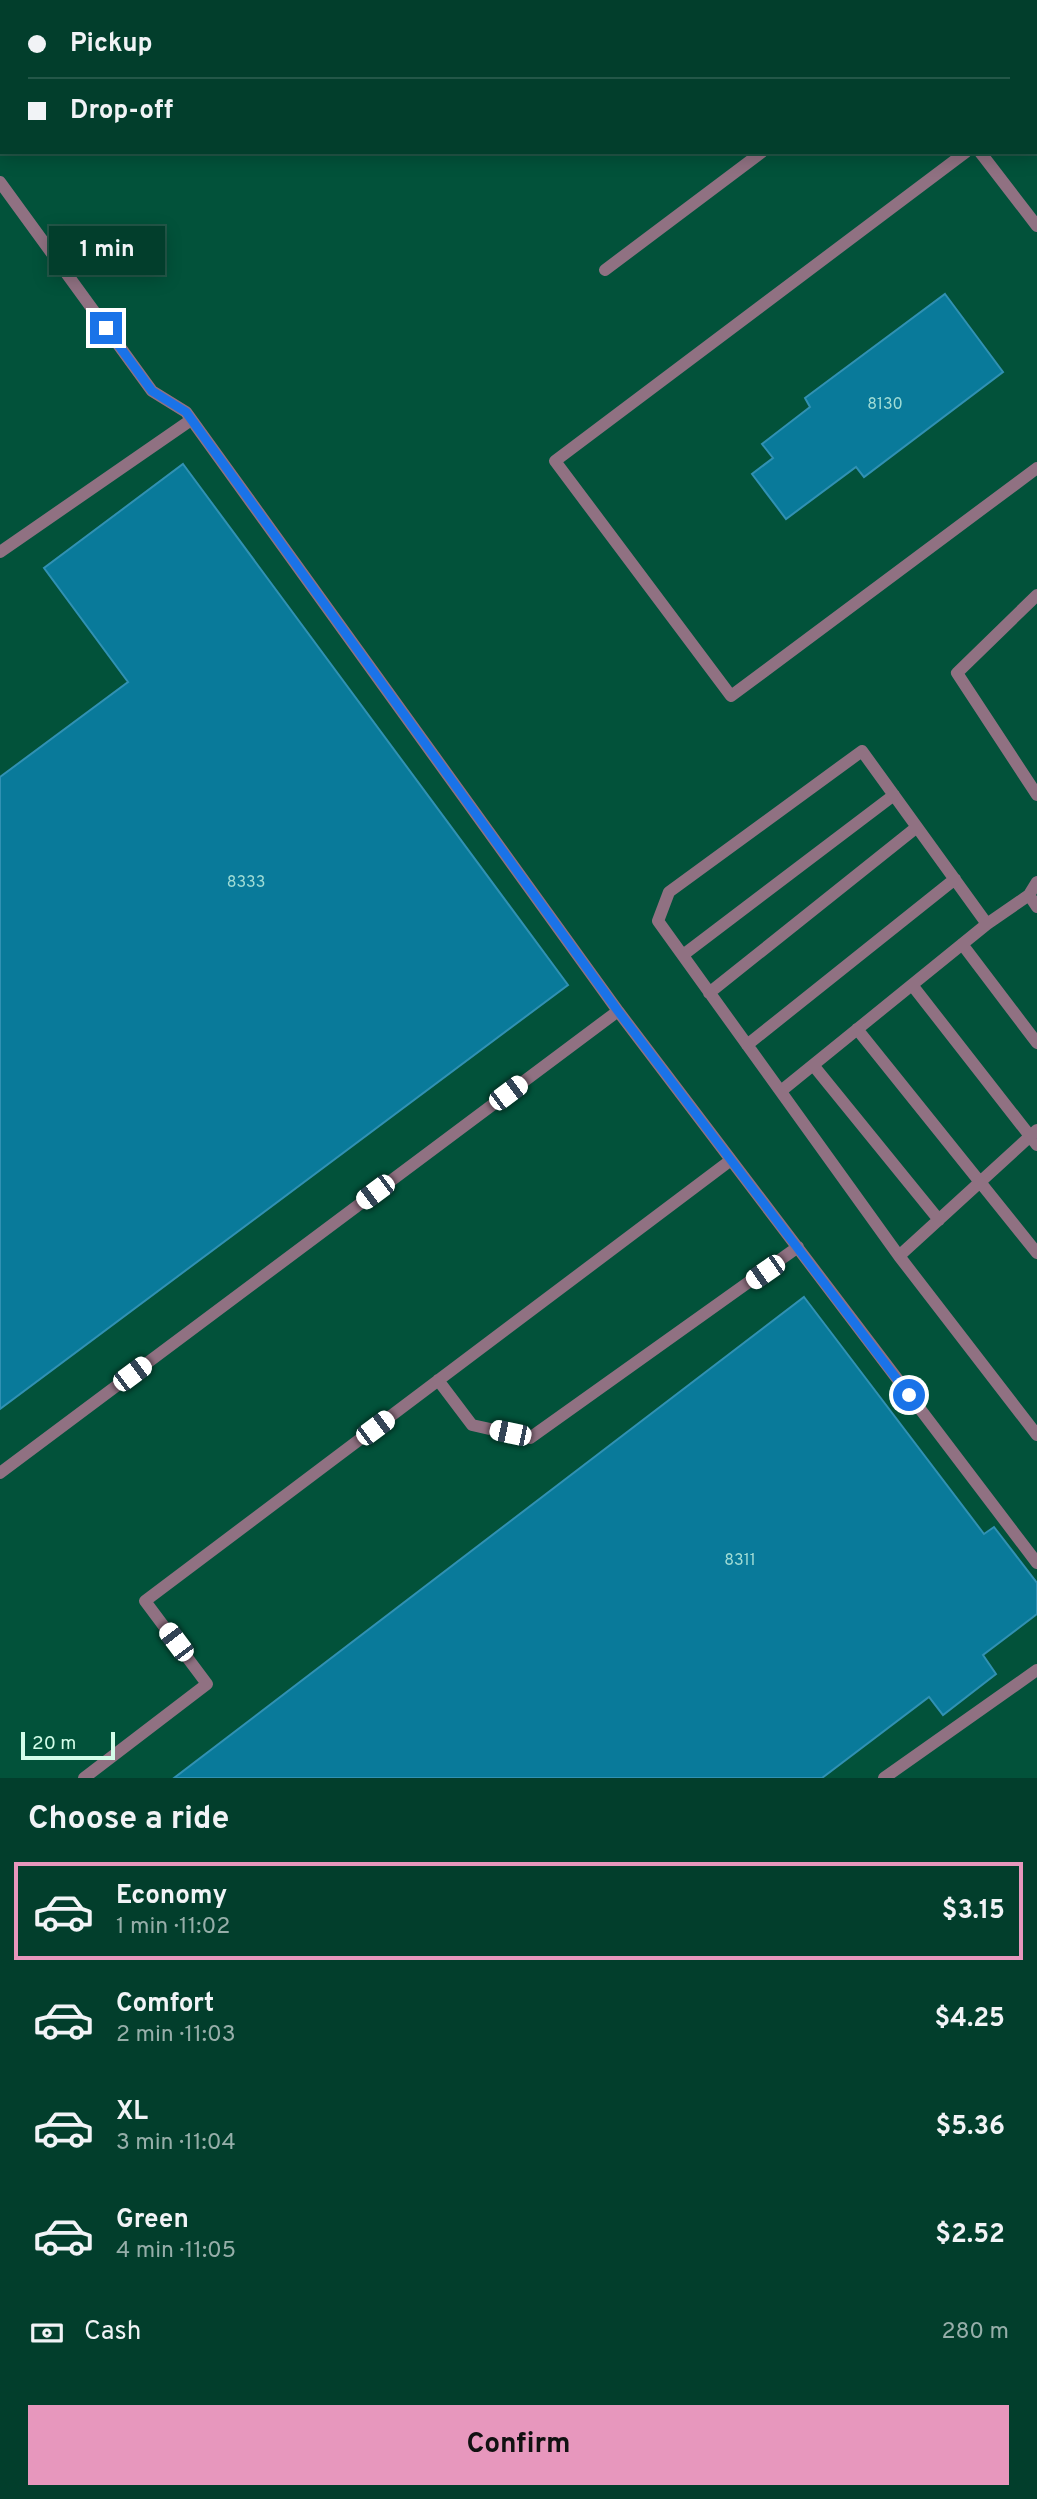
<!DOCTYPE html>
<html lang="en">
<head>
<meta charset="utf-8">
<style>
	:root { --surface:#023e2c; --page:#0c4534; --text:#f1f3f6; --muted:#96aea9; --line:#235748; --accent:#e797bd }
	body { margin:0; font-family:Overpass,sans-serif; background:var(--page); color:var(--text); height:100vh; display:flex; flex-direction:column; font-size:26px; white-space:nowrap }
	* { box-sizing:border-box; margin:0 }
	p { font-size:23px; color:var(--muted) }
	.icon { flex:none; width:38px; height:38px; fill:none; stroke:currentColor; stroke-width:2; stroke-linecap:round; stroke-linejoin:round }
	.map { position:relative; height:1778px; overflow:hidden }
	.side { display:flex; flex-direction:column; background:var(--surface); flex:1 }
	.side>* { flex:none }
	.guide { position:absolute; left:0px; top:0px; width:1038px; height:154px; box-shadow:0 4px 18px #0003,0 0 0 2px var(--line); display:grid; align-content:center; height:154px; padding:0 28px; background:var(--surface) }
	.scale { position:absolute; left:21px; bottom:18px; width:94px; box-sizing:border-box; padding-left:7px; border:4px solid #d3fde9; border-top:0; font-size:19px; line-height:24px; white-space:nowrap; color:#d3fde9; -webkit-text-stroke:5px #02523a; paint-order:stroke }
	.end { position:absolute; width:32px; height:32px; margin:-16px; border:9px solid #1a73e8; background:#fff; box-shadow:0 0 0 4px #fff }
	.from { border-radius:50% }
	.bubble { position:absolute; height:49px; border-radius:0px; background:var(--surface); box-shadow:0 4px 18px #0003,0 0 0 2px var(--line); font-size:23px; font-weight:700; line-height:49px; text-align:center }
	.car { position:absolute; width:21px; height:42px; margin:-21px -10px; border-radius:9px; box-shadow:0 0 5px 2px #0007; background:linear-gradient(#fff 24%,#345 0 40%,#fff 0 76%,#345 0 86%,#fff 0) }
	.guide b { display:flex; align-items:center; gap:24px; height:66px; font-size:26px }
	.guide b+b { border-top:2px solid var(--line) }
	.guide i { width:18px; height:18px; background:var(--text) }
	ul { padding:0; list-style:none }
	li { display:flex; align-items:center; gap:21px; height:98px; margin:0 14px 10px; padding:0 14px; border:4px solid transparent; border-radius:0px }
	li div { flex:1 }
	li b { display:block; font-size:26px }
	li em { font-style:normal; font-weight:700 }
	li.on { border-color:var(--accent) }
	li>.icon { width:63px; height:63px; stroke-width:1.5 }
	h2 { padding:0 28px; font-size:32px; line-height:84px }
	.pay { display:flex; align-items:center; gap:18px; height:77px; padding:0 28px; font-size:26px }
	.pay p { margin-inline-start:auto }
	.button { display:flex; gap:14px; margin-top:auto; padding:14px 28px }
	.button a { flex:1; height:80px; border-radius:0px; background:var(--accent); color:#111; font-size:28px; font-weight:700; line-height:80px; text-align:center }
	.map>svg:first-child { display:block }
	.building { fill:#097a9a; stroke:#3191b3; stroke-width:2 }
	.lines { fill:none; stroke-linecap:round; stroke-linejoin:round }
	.service { stroke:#907182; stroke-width:12 }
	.tertiary { stroke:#907182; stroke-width:18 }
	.route { stroke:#1a73e8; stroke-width:9 }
	.labels { text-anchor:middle; stroke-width:6; stroke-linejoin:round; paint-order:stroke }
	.number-label { font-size:16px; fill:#a0dcd5 }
</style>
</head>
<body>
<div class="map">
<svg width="1037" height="1778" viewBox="0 0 1037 1778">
	<rect width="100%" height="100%" fill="#02523a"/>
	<path class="building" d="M721 0H862L863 2H719Z
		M945 294 1003 372 864 477 856 467 786 519 752 474 773 458 762 444 810 407 805 398Z
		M183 464 568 985 0 1409V777L128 682 44 568Z
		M804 1297 984 1534 994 1527 1037 1583V1614L983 1655 996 1674 943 1715 929 1697 822 1778H174Z"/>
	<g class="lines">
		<path class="service" d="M913 0 914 2
			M521 2 523 0
			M958 2 961 0
			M1036 100 1037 99
			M966 152 555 461 731 696 1037 468
			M980 152 1037 226
			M0 182 152 391 186 412 618 1011 0 1473
			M605 270 762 152
			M0 552 191 420
			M1037 595 957 673 1037 795
			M1029 895 1037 882
			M987 924 1029 895 1037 907
			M962 944 1037 1043
			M683 955 894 795
			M912 985 1037 1145
			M709 993 917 827
			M618 1011 1037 1563
			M857 1029 1037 1253
			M747 1045 955 879
			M813 1065 939 1220
			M781 1091 987 924 862 751 669 892 658 921 899 1256
			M1037 1130 899 1256 1037 1435
			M438 1380 472 1425 530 1438 798 1247
			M84 1778 207 1684 145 1601 731 1160
			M884 1778 1037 1670"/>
		<path class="tertiary" d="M1016 0 1017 2
			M1036 27 1037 28"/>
	</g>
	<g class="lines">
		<path class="route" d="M106 328 152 391 186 412 618 1011 909 1395"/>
	</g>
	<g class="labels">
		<g class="number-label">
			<text x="885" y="409">8130</text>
			<text x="246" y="887">8333</text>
			<text x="740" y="1565">8311</text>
		</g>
	</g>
</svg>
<div class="scale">20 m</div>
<i class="end from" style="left:909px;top:1395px"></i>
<i class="end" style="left:106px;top:328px"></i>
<div class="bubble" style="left:49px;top:226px;width:116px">1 min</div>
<i class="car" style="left:508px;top:1093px;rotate:53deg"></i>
<i class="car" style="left:375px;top:1192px;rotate:233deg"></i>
<i class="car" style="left:765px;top:1272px;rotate:235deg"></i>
<i class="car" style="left:132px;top:1374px;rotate:53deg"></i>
<i class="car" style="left:375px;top:1428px;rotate:53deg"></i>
<i class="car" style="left:510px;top:1433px;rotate:282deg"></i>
<i class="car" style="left:176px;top:1642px;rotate:323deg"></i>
<div class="guide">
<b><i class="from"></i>Pickup</b>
<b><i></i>Drop-off</b>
</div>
</div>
<section class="side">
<h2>Choose a ride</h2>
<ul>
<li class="on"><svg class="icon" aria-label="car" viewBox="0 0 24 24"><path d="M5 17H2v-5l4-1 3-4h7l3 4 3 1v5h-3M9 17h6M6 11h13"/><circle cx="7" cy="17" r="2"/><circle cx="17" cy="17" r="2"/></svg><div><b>Economy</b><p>1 min · 11:02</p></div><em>$3.15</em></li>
<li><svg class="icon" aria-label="car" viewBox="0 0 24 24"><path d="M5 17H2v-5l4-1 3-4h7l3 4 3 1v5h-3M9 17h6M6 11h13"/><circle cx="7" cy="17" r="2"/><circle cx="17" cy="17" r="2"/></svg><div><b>Comfort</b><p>2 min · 11:03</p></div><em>$4.25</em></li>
<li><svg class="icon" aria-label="car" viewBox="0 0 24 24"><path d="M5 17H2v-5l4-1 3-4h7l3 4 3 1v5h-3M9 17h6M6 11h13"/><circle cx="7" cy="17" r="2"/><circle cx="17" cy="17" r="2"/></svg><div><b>XL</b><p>3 min · 11:04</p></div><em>$5.36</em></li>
<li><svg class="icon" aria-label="car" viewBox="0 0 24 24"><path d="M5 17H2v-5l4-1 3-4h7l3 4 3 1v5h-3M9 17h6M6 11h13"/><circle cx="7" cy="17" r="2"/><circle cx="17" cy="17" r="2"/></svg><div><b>Green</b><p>4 min · 11:05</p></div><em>$2.52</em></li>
</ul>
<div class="pay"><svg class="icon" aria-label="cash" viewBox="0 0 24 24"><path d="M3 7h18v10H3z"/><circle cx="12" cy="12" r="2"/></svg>Cash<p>280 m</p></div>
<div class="button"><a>Confirm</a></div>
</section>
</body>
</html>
